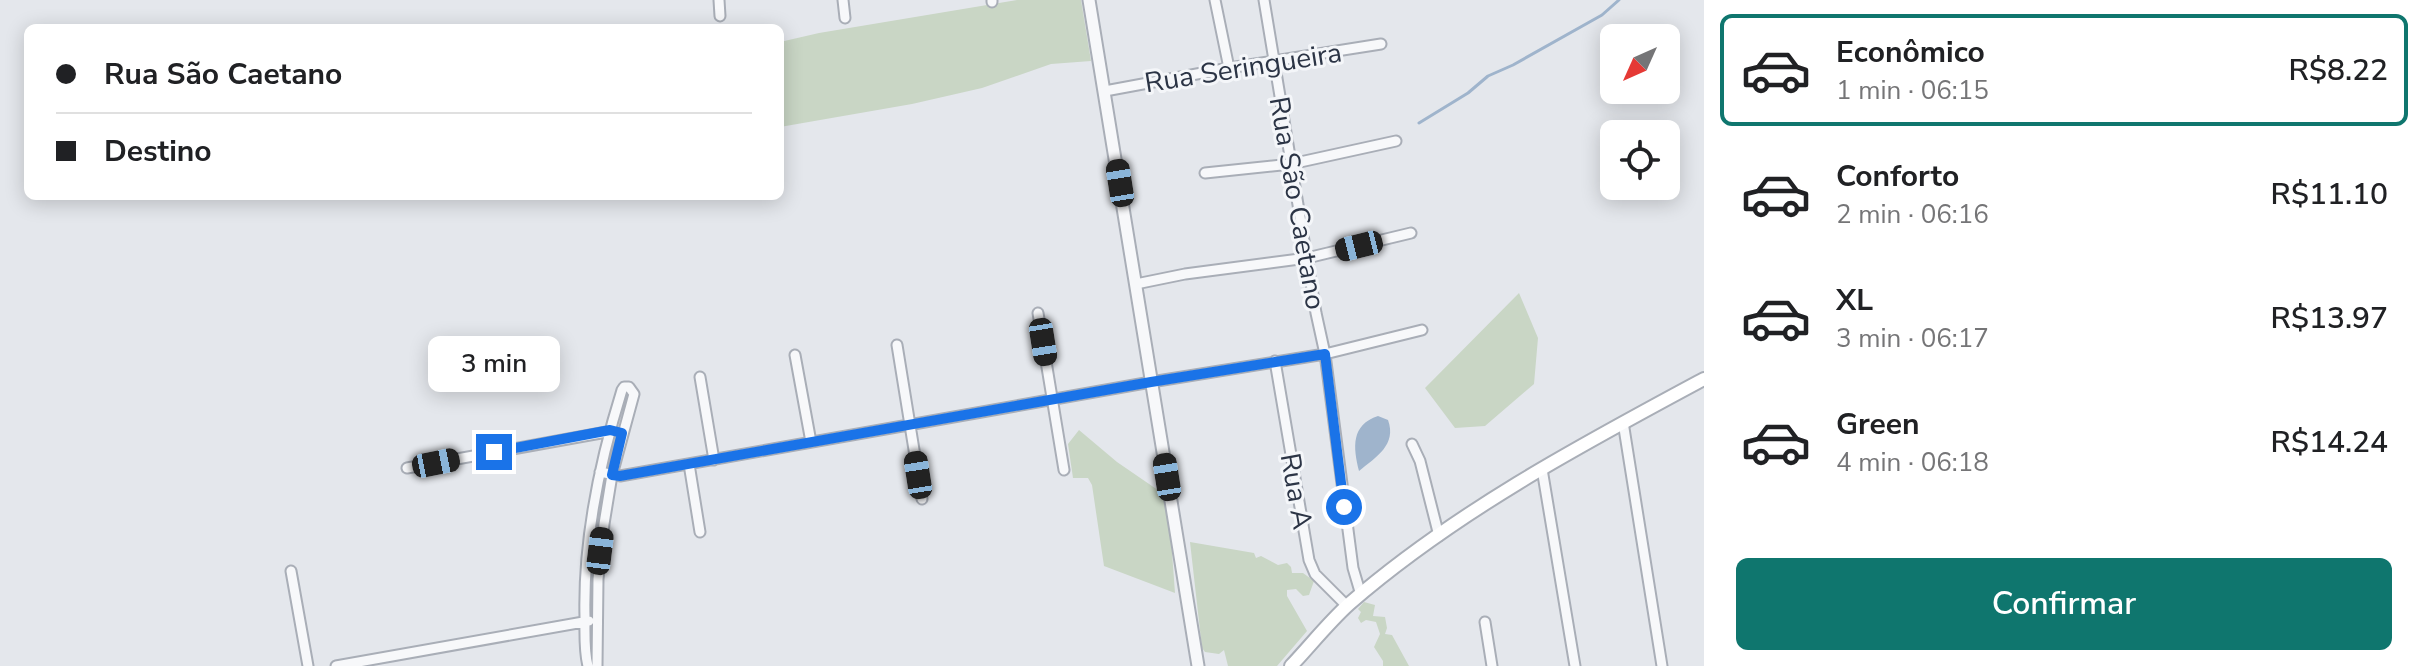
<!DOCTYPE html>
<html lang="pt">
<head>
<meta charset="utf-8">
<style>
	:root { --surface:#fff; --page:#f2f2f2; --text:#202124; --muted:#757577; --line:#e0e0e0; --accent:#0f766e }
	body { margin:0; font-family:"Nunito Sans",sans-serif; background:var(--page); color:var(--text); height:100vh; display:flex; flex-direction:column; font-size:30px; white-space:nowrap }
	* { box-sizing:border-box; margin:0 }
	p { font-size:26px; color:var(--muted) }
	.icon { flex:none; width:44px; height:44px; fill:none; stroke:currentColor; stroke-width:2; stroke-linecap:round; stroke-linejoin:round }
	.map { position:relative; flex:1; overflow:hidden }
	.drawer { display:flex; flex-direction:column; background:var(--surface); width:720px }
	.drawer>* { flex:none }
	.top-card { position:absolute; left:24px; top:24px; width:760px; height:176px; border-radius:12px; box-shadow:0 4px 20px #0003; display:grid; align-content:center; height:176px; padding:0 32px; background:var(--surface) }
	.needle { width:52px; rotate:225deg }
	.fabs { position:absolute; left:1600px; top:24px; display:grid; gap:16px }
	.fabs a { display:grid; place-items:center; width:80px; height:80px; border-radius:12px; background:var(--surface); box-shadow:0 4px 20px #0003; font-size:40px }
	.end { position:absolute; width:36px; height:36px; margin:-18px; border:10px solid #1a73e8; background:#fff; box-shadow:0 0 0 4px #fff }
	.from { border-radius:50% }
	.bubble { position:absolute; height:56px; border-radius:12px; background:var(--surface); box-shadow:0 4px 20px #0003; font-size:26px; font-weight:600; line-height:56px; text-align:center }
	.car { position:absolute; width:24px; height:48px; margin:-24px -12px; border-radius:10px; box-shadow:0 0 6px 2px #0007; background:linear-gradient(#222 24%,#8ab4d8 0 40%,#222 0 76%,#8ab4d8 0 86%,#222 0) }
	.top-card b { display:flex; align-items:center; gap:28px; height:76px; font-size:30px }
	.top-card b+b { border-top:2px solid var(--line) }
	.top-card i { width:20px; height:20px; background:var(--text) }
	ul { padding:14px 0 0; list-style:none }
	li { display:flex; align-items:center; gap:24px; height:112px; margin:0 16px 12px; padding:0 16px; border:4px solid transparent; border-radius:12px }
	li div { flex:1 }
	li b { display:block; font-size:30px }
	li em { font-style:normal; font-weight:600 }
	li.current { border-color:var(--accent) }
	li>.icon { width:72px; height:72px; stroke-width:1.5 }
	.button { display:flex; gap:16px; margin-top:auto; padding:16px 32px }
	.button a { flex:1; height:92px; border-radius:12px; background:var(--accent); color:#fff; font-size:32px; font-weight:600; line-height:92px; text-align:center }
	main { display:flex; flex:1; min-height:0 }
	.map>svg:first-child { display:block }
	.green { fill:#c9d6c5 }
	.water { fill:#9fb4cc }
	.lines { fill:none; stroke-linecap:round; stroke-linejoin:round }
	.stream { stroke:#9fb4cc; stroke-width:3 }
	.minor-casing { stroke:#a9aeb7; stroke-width:13 }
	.tertiary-casing { stroke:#a9aeb7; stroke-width:15 }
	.secondary-casing { stroke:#a9aeb7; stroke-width:16 }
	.minor { stroke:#f7f8fa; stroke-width:9 }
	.tertiary { stroke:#f7f8fa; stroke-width:11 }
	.secondary { stroke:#fff; stroke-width:12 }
	.route { stroke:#1a73e8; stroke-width:10 }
	.labels { text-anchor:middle; stroke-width:6; stroke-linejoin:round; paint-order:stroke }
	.street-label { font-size:28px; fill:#2b3445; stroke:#f4f6f9 }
</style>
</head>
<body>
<main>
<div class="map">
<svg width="1704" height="666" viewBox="0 0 1704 666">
	<rect width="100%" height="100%" fill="#e4e7ec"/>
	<path class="green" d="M1017 0H1081L1091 61 1051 64 982 88 912 104 780 127V42L819 33Z
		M1519 293 1538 338 1534 384 1485 426 1455 428 1425 388Z
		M1079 430 1117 462 1168 497 1175 593 1104 566 1092 485 1088 478H1073L1068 444Z
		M1190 542 1254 553 1256 558 1261 556 1278 565 1287 563 1291 567 1292 573H1303L1314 581 1309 595 1303 596 1296 589 1287 590V596L1307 631 1277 666H1228L1224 650 1219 654 1205 652 1202 648Z
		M1364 602 1375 605 1373 616 1385 617 1387 628 1385 634 1392 635 1409 666H1383V661L1374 647 1380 634 1376 622 1366 620 1361 623 1358 618 1361 612 1358 609Z"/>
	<path class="water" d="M1378 416 1388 420C1397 445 1376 457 1359 471 1353 447 1351 425 1378 416Z"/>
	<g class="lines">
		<path class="stream" d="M1419 123 1468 93 1488 76 1513 65 1602 15 1619 0"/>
		<defs>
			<path id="minor" d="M719 0 720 16
				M843 0 845 18
				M992 0V2
				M1215 0 1229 68
				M1264 0 1316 313 1325 354 1353 568 1361 595
				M1105 91 1229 68 1381 44
				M1205 173 1291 164 1396 141
				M1136 284 1185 274 1307 258 1411 233
				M1038 313 1064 470
				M897 345 922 499
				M795 355 811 442
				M1275 361 1309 560 1315 574 1347 606
				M700 377 714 460
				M1623 422 1662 666
				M1412 444 1420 461 1439 536
				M689 464 700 532
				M407 468 612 431
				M1542 469 1575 666
				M600 472 620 476 1151 382 1325 354 1422 330
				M291 571 308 666
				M1485 622 1492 666
				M336 666 589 621
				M588 666C584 651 585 633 585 617 583 540 599 464 622 390L624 387H629L634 394 612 475 604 524 598 579 597 666"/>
			<path id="tertiary" d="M1089 0 1198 666"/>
			<path id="secondary" d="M1291 666C1310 646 1328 623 1349 604 1455 512 1581 445 1704 379"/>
		</defs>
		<use href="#minor" class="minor-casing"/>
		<use href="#tertiary" class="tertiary-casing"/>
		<use href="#secondary" class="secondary-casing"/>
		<use href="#minor" class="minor"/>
		<use href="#tertiary" class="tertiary"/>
		<use href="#secondary" class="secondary"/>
	</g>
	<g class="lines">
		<path class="route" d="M494 452 610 430 622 433 612 475 620 476 1151 382 1325 354 1344 507"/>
	</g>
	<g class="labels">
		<g class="street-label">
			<text transform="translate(1243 67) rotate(-9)" y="10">Rua Seringueira</text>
			<text transform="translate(1298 203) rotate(80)" y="10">Rua São Caetano</text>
			<text transform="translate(1297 491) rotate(80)" y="10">Rua A</text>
		</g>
	</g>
</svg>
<div class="fabs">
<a><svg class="needle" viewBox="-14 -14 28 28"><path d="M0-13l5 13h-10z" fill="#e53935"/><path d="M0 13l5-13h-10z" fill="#757577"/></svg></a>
<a><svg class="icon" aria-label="locate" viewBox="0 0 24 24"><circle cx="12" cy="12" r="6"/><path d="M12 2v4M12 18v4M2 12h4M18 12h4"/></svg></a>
</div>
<i class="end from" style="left:1344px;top:507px"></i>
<i class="end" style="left:494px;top:452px"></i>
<div class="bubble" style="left:428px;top:336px;width:132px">3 min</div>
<i class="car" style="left:1120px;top:183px;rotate:351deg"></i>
<i class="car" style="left:1359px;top:246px;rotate:256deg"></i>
<i class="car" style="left:1043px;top:342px;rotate:171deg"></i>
<i class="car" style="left:436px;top:463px;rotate:79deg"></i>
<i class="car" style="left:918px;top:475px;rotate:351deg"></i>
<i class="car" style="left:1167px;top:477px;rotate:351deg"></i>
<i class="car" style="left:600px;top:551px;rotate:7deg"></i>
<div class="top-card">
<b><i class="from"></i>Rua São Caetano</b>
<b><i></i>Destino</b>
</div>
</div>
<section class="drawer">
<ul>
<li class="current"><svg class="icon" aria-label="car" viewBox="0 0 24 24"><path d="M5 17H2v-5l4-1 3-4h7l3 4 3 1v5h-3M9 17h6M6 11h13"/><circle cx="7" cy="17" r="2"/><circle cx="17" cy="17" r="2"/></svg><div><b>Econômico</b><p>1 min · 06:15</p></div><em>R$8.22</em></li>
<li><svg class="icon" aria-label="car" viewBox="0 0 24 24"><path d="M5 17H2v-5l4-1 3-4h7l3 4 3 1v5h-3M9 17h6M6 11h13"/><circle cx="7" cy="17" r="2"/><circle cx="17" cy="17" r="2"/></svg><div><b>Conforto</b><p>2 min · 06:16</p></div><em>R$11.10</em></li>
<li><svg class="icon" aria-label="car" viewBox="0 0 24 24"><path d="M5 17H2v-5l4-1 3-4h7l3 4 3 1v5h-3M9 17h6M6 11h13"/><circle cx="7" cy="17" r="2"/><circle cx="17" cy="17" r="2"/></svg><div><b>XL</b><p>3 min · 06:17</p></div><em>R$13.97</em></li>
<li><svg class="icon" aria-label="car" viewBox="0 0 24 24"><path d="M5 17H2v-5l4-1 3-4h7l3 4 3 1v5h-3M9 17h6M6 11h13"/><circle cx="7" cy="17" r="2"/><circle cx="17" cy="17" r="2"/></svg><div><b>Green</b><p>4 min · 06:18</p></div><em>R$14.24</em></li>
</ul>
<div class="button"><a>Confirmar</a></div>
</section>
</main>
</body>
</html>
